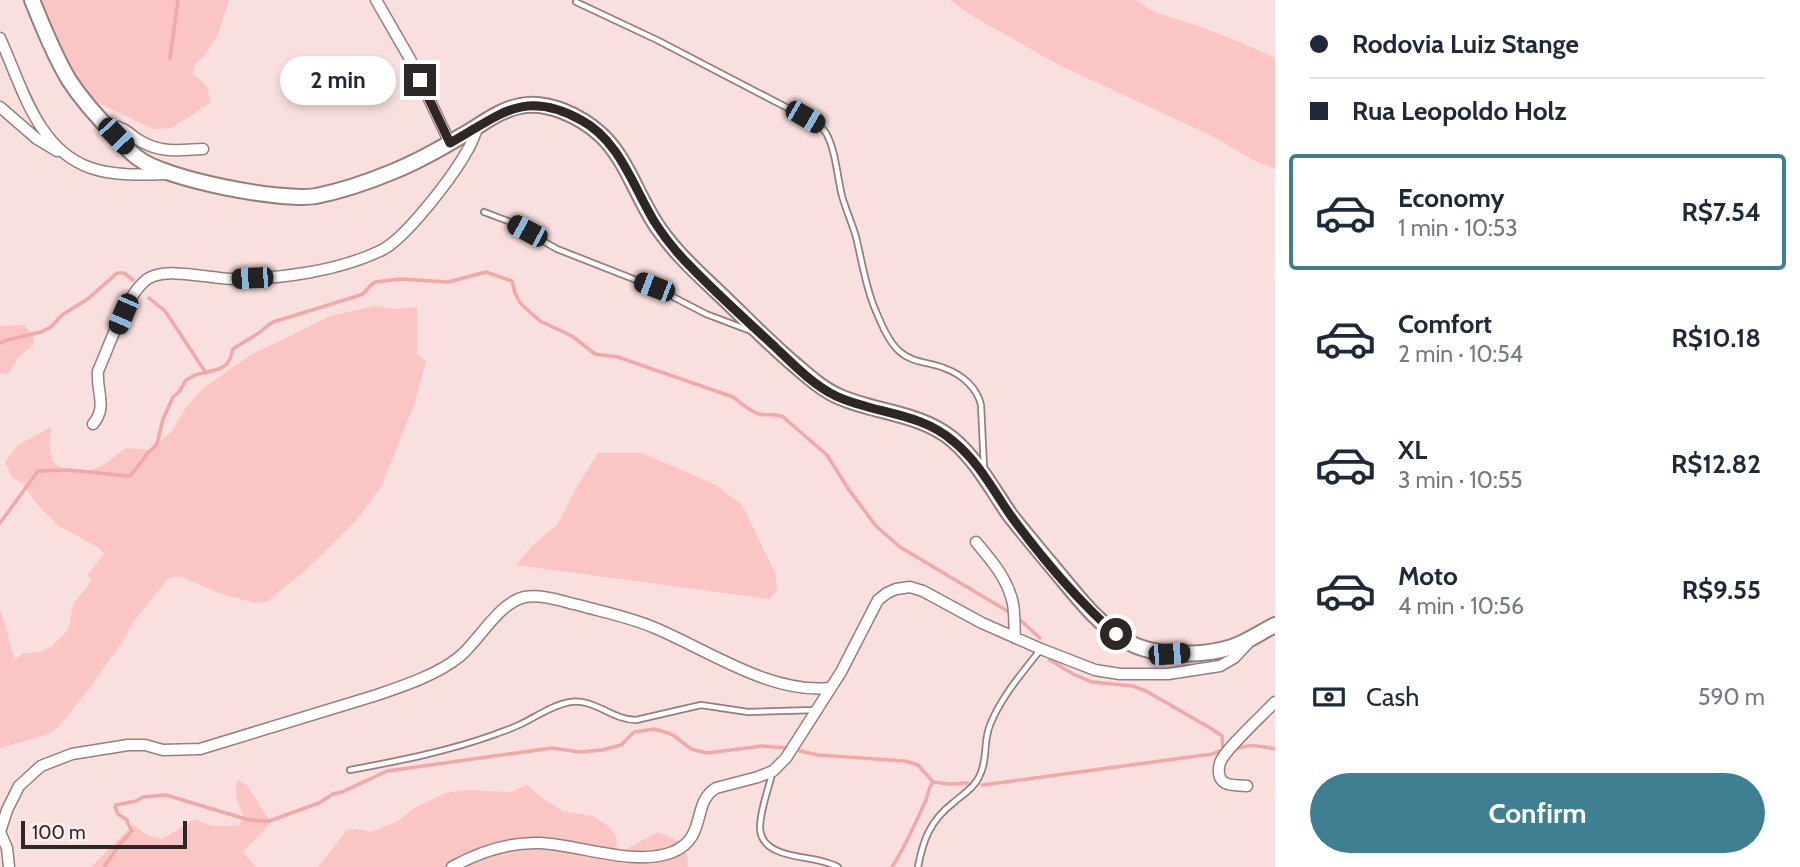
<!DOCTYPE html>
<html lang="en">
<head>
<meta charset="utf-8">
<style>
	:root { --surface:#fff; --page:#f6f6f7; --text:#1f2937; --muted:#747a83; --line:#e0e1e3; --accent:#3e7f92 }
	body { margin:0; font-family:Cabin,sans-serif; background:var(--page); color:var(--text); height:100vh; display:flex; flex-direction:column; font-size:26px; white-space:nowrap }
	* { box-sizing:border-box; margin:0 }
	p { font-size:23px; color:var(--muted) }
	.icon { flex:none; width:38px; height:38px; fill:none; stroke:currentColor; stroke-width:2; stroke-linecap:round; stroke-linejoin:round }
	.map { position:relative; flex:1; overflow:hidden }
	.drawer { display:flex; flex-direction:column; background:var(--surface); width:525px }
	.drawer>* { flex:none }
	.guide { display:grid; align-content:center; height:154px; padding:0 35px; background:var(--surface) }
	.scale { position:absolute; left:21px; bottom:18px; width:166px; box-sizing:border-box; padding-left:7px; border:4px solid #2f2626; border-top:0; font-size:19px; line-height:24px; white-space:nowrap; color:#2f2626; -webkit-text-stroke:5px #fff0ef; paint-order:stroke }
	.end { position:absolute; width:32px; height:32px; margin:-16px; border:9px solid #2f2626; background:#fff; box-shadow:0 0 0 4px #fff }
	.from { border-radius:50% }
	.bubble { position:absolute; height:49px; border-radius:24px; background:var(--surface); box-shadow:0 4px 10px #0003; font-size:23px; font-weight:800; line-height:49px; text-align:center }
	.car { position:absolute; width:21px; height:42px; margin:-21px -10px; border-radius:9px; box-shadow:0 0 5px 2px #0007; background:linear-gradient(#222 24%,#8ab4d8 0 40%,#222 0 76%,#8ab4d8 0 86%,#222 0) }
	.guide b { display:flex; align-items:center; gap:24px; height:66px; font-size:26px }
	.guide b+b { border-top:2px solid var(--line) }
	.guide i { width:18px; height:18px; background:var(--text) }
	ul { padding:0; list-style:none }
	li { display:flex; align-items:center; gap:21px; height:116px; margin:0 14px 10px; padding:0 21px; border:4px solid transparent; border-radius:7px }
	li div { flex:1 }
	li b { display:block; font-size:26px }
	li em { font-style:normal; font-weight:800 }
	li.active { border-color:var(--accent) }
	li>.icon { width:63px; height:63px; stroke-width:1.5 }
	.pay { display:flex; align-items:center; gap:18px; height:77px; padding:0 35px; font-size:26px }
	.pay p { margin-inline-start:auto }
	.primary-button { display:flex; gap:14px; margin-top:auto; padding:14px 35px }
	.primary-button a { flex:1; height:80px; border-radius:42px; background:var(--accent); color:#fff; font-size:28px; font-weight:800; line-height:80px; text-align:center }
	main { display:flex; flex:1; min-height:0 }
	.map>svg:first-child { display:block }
	.green { fill:#fbc5c3 }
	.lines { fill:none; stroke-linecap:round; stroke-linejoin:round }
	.stream { stroke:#f2a8a7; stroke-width:3.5 }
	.lane-casing { stroke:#957f7e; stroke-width:8 }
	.street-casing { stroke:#957f7e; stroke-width:13 }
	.secondary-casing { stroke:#957f7e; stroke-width:18 }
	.lane { stroke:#fff; stroke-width:4.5 }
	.street { stroke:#fff; stroke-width:10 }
	.secondary { stroke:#fff; stroke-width:14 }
	.route { stroke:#2f2626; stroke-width:9 }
</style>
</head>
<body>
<main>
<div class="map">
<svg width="1275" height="867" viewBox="0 0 1275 867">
	<rect width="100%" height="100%" fill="#f9e0df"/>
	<path class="green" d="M36 0H229L218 34 205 55 194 65 193 74 206 85 211 102 172 128 153 129 92 100 57 44Z
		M950 0H1136C1154 14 1171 17 1192 24 1221 34 1248 45 1275 58V169L1253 160 1214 137 1057 64 969 14Z
		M375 306 395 309 417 307V354L426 361 415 402 382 485 358 518 308 568 268 601 255 603 216 592 180 576 169 578 132 623 126 636 89 689 59 726 49 734 0 748V612H1L15 660 23 653C39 654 50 650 61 637 64 634 67 632 68 628 72 620 70 610 75 602 80 594 87 590 91 580L87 575 104 554 99 548 57 525 34 501 24 484 12 477 5 462 18 445 51 427C51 434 49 443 50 450 52 474 81 474 99 467 108 463 117 454 126 448L151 450 171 432 186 408 197 395 209 384 252 354 284 339 330 316Z
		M24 325C43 346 32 343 19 357 15 361 12 368 9 373L0 374V326Z
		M598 453H642L716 485 742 505 775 573 777 589 770 599 516 565 533 545 557 525 578 485Z
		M238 780 247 785 271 823 243 851 256 867H91L133 825 149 836 162 839 195 819C212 828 220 827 239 825L244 817C239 805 232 793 238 780Z
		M527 785 538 795 562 811 593 816 608 826 616 836 617 854 658 832 683 843 687 855 688 867H318L347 830 357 829 371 832 398 821 414 808 446 793 465 790 511 792Z"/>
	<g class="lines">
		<path class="stream" d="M170 58 178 0
			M149 298 165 311 206 373
			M0 343 7 340 41 332 51 327 62 315 89 298 117 273H124L133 280
			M0 523 38 471 69 470 129 476 132 474 148 453 157 444 163 419 173 397 179 392 186 380 195 375 219 369 226 365 230 359 233 349 260 332 267 326 273 322 354 297 363 294 371 285 375 282 400 279 448 282 486 272 512 281 515 293 520 303 540 321 572 336 595 354 618 357 733 397C741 403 749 411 759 414 767 416 775 413 783 417L827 455 849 490 876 526 900 547 1009 612
			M1018 618 1040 638
			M1234 750C1248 743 1260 746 1275 749
			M800 751 818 755 905 761 918 765 933 782 950 784 967 783
			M982 785 1212 754 1223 750 1222 736 1212 729 1146 691 1133 686 1092 682 1073 674 1050 660
			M104 867 119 845 132 831 128 824 127 820 118 814 115 807 116 805 136 801 143 797 166 795 249 820 269 821 319 803 333 794 342 792 387 771 552 748 580 752 602 750 621 745 634 732 654 729 668 733 673 735 691 749 707 753 762 746 786 748
			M892 867C905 847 915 824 925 802 928 795 928 788 933 782"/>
		<defs>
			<path id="lane" d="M576 2 657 40 805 117C813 121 821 125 826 133 836 151 837 176 842 196 846 210 852 223 856 237 862 261 865 285 875 309 881 323 888 341 899 351 912 363 929 362 944 368 961 374 977 387 981 405L984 468
				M484 212 508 221 557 249 654 287 706 314 751 331
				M350 770C399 761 449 751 496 734 504 731 513 728 521 724 536 717 552 705 570 702 594 698 612 720 636 720L701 705 748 712 816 710
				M772 774C768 791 760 810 760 828 761 855 798 856 817 860 825 862 832 864 838 867
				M918 867C923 840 930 821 953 803 962 795 974 788 979 777 988 761 983 741 990 725 1001 697 1022 673 1041 649"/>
			<path id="street" d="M376 0 410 59 450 143
				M0 38C21 84 37 150 91 168 114 176 142 175 167 174
				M0 107 37 139 57 151
				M109 129 113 126C123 127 129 133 137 139 160 154 178 150 203 149
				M93 424C108 406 96 392 98 371 109 347 127 291 149 278 170 267 210 279 234 279 280 279 338 271 380 251 405 240 453 176 467 151 472 144 474 135 478 127
				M976 542C992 561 1008 579 1013 604 1015 615 1014 627 1015 638
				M1247 786C1240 785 1231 786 1225 783 1218 779 1218 770 1220 763 1224 750 1264 714 1275 702
				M9 867 7 848 0 832 7 810 19 786 41 766 72 754 128 745H145L163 750 200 749 377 695C403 686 437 675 459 657 479 641 499 602 525 597 542 594 561 601 578 605 603 612 630 617 655 628 708 650 770 694 830 688
				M452 867C479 852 509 842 540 843 581 845 634 867 673 852 708 837 691 803 716 788L758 777 773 771 786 758 841 672 878 600 887 593 896 589 910 587 923 591 982 623 1041 649 1095 670 1120 674H1168L1220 666 1234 658 1248 643"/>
			<path id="secondary" d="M32 0C43 27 54 55 69 80 82 100 98 118 115 135 122 143 129 152 138 158 164 179 282 202 316 196 341 191 368 182 392 172 417 162 440 149 463 135 481 125 499 110 520 106 547 100 580 116 600 134 627 158 638 200 659 229 678 256 702 277 725 299 748 321 770 344 795 365 809 377 823 390 840 397 877 413 920 413 952 439 977 460 992 489 1010 515 1025 534 1040 552 1056 571 1077 596 1100 627 1130 643 1157 657 1204 656 1232 647 1247 642 1261 632 1275 625"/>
		</defs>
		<use href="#lane" class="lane-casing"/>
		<use href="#street" class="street-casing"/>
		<use href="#secondary" class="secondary-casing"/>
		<use href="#lane" class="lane"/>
		<use href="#street" class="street"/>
		<use href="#secondary" class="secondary"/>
	</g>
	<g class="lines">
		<path class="route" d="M420 80 450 143C499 116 523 88 581 120 619 140 633 186 654 221 664 237 677 253 690 266 717 294 746 320 774 346 793 364 813 385 836 396 875 414 920 412 953 441 978 461 993 490 1011 516 1042 558 1077 600 1116 634"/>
	</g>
</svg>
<div class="scale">100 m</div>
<i class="end from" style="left:1116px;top:634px"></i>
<i class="end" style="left:420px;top:80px"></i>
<div class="bubble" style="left:280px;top:56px;width:116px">2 min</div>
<i class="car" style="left:805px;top:117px;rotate:120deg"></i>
<i class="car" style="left:116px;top:136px;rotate:136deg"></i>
<i class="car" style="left:527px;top:231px;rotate:298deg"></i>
<i class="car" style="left:252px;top:278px;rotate:267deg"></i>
<i class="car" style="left:654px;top:287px;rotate:291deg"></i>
<i class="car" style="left:123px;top:314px;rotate:203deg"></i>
<i class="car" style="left:1169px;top:654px;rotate:86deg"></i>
</div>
<section class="drawer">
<div class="guide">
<b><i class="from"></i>Rodovia Luiz Stange</b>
<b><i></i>Rua Leopoldo Holz</b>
</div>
<ul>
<li class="active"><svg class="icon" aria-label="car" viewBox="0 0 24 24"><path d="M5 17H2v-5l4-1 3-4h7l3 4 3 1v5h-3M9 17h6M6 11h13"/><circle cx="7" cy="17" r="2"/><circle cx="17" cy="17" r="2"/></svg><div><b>Economy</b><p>1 min · 10:53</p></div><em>R$7.54</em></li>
<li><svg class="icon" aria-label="car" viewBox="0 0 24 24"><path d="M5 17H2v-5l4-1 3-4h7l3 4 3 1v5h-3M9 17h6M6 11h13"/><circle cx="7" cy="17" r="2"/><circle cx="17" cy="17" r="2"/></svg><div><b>Comfort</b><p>2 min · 10:54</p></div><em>R$10.18</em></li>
<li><svg class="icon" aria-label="car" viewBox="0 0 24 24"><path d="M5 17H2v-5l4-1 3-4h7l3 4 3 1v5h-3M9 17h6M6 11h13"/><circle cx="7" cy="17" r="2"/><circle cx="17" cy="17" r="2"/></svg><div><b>XL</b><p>3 min · 10:55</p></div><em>R$12.82</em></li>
<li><svg class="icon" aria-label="car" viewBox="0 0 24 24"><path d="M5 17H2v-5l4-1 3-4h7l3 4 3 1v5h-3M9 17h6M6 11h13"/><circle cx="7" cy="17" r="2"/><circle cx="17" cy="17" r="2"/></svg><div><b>Moto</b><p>4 min · 10:56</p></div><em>R$9.55</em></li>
</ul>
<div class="pay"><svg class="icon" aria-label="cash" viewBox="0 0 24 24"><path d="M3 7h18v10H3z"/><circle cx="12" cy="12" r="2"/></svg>Cash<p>590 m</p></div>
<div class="primary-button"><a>Confirm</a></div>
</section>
</main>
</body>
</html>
